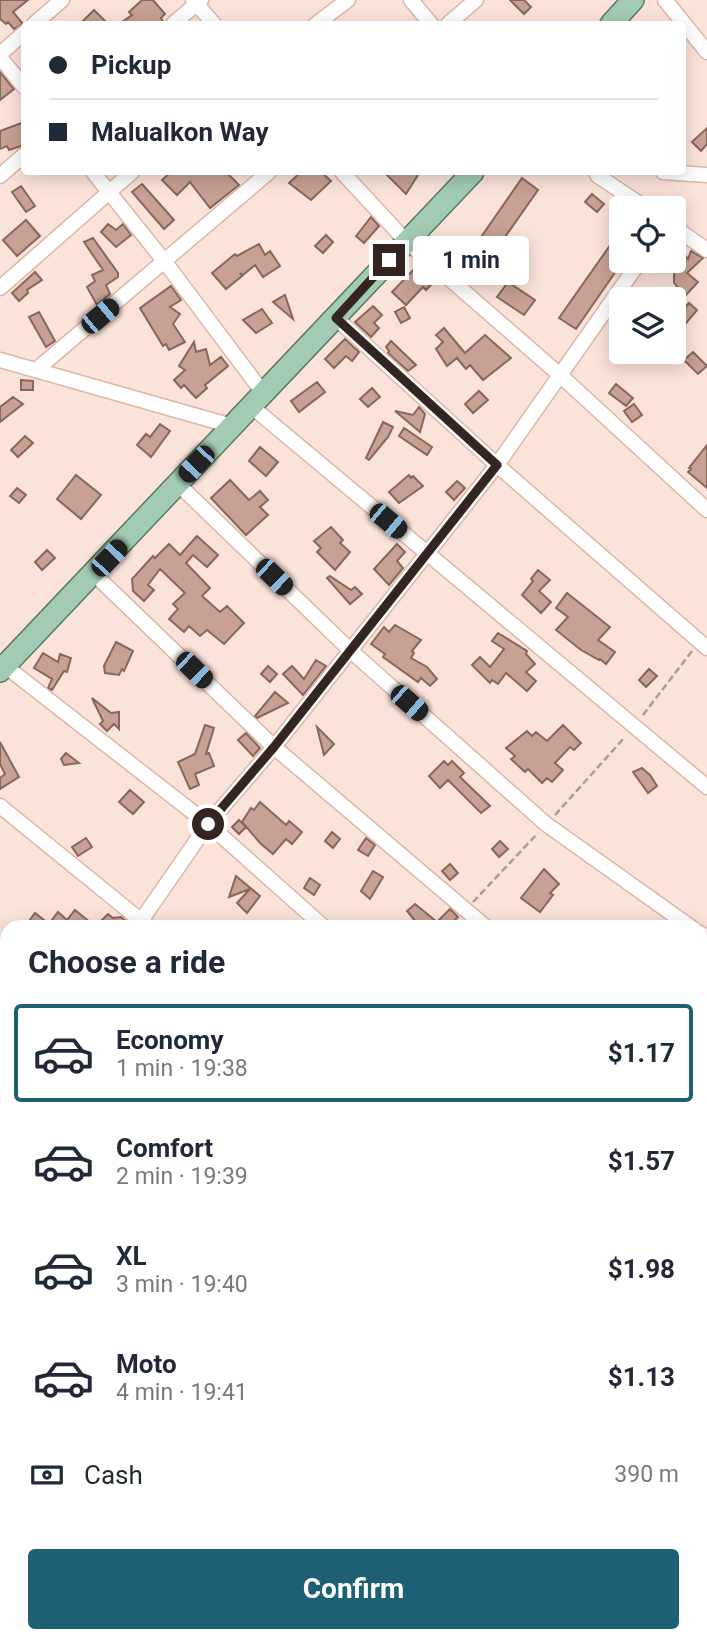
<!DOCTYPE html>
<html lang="en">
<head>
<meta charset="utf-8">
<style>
	:root { --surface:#fff; --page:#f2f2f3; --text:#1f2937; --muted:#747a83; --line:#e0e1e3; --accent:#1d5f73 }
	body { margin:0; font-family:Roboto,sans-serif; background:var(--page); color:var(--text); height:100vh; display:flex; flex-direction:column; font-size:26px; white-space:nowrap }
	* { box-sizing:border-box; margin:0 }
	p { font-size:23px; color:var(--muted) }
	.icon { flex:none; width:38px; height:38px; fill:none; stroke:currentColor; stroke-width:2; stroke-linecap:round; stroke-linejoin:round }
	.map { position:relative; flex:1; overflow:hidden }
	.side { position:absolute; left:0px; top:920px; width:707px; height:723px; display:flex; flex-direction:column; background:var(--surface); border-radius:21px 21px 0 0; box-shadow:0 4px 18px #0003 }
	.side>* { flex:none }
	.hud { position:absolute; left:21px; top:21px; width:665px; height:154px; border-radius:7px; box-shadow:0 4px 18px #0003; display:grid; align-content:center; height:154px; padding:0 28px; background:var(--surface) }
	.controls { position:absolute; left:609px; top:196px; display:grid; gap:14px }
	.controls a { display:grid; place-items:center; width:77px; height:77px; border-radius:7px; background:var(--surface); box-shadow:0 4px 18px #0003; font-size:35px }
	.end { position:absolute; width:32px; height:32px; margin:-16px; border:9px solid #342520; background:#fff; box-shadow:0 0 0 4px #fff }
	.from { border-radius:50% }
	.bubble { position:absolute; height:49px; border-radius:7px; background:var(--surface); box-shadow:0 4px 18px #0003; font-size:23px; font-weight:700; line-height:49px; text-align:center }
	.car { position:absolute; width:21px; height:42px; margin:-21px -10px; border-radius:9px; box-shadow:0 0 5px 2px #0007; background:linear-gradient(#222 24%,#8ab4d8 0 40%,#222 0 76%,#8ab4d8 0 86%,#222 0) }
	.hud b { display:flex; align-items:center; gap:24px; height:66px; font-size:26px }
	.hud b+b { border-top:2px solid var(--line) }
	.hud i { width:18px; height:18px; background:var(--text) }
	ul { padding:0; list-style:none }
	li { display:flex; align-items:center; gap:21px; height:98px; margin:0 14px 10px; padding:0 14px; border:4px solid transparent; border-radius:7px }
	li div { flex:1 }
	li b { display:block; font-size:26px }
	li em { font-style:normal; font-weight:700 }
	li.current { border-color:var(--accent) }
	li>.icon { width:63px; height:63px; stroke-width:1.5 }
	h2 { padding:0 28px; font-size:32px; line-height:84px }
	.pay { display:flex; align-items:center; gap:18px; height:77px; padding:0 28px; font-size:26px }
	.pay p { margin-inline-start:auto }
	.cta { display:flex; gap:14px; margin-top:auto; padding:14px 28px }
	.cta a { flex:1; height:80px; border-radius:7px; background:var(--accent); color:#fff; font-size:28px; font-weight:700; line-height:80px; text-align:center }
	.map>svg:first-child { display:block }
	.building { fill:#c7a193; stroke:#896659; stroke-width:2 }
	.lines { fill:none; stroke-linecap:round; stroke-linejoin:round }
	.minor-casing { stroke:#ddb6a8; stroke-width:17 }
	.primary-casing { stroke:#547b5e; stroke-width:24 }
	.path { stroke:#af9a92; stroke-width:2.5; stroke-dasharray:7 3.5; stroke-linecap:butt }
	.minor { stroke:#fff; stroke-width:14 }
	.primary { stroke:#a3cbb3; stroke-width:21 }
	.route { stroke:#342520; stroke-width:9 }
</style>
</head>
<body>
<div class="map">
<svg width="707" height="1642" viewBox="0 0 707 1642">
	<rect width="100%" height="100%" fill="#fce3da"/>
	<path class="building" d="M0 0H28L13 12 23 24 14 29 8 22 6 24 0 19Z
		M142 0H153L165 14 161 18 164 24H119L132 15 129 12Z
		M510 0H524L531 7 524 14Z
		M94 10 108 24H80Z
		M0 72 14 89 0 100Z
		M24 122V145L9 150 7 146 0 149V131Z
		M707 128V144L701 151 692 142Z
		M171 172H226L239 185 210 208 190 182 177 195 162 180Z
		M301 172H321L331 181 311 200 289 183Z
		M384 172H420L406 194Z
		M522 178 538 190 486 264 470 253Z
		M142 184 174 220 164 229 132 192Z
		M21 186 35 206 26 212 12 192Z
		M592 194 604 204 597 212 585 202Z
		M371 217 379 226 364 243 356 236Z
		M26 220 40 236 17 256 3 240Z
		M108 224 116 230 123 224 131 235 116 247 101 232Z
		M326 235 333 242 323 253 315 246Z
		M93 238 118 273V277L106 285 110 294 97 305 87 287 95 281 92 275 103 270 84 242Z
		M674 242 688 259 691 251 703 258 687 273 698 282 685 296 674 283Z
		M259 244 265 255 270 251 280 266 263 277 255 265 243 275 240 273 242 276 226 289 212 273 235 254 237 256Z
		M611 244 621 251V264L576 329 559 318Z
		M418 265 436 280 426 290 423 287 406 305 392 292Z
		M35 272 42 280 27 290 28 293 19 301 12 293Z
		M508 282 535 300 524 315 497 297Z
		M171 286 181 300 170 307 180 314 173 324 185 342 169 350 166 344 163 346 140 308Z
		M285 295 293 319 273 302Z
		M689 303 697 310 682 328 674 320Z
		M373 306 382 315 374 323 379 328 371 337 355 322Z
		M404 307 410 318 401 323 395 312Z
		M262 309 272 323 256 333 243 320Z
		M39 312 55 341 46 347 29 317Z
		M444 328 465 353 485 335 511 358 483 380 470 365 466 369 457 358 447 366 436 349 443 342 436 335Z
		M345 339 359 352 352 361 346 356 334 368 325 359Z
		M391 341 416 365 408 371 388 353 389 351 386 347Z
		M194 342 196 352 206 349 210 365 221 357 228 366 205 385 207 388 196 398 184 385 181 388 174 380 185 370 179 366Z
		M693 352 707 366 698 374 684 360Z
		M21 380 33 381V390H21Z
		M317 382 325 392 299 412 291 401Z
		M616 384 633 398 626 406 609 393Z
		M372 388 380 397 368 407 360 399Z
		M479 391 488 400 473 413 465 404Z
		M13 397 23 404 0 422V407Z
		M634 404 642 415 632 422 624 411Z
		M419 407 425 414 420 432 395 411 413 415Z
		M383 422 393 427 388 437 369 460 366 458Z
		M160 424 170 431 151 457 137 445 146 434 150 437Z
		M404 428 432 447 427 455 399 436Z
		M25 436 33 443 18 457 11 450Z
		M707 445V488L688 472 691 469 689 468Z
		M260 447 278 462 266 476 249 461Z
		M76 475 101 495 81 519 57 499Z
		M409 475 411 478 413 476 423 486 399 503 389 492Z
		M230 480 249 500 260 491 268 500 260 507 268 515 246 535 211 498Z
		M457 481 465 488 454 500 446 492Z
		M17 488 26 495 19 503 10 496Z
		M331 527 343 540 340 543 350 552 335 570 317 552 321 548 314 541Z
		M197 536 218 555 207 567 193 555 186 563 210 588 202 596 220 612 227 606 244 623 224 644 207 630 200 636 189 626 184 632 169 619 178 609 173 604 185 593 160 569 148 585 154 590 144 601 133 591 132 579 153 556 155 558 169 544 180 555Z
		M397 544 405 552 397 561 403 568 389 585 374 569Z
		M47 550 55 558 42 570 35 562Z
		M538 570 550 580 539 591 551 602 541 613 522 595 533 581 531 579Z
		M330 576 351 590 355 587 362 594 350 604 327 578Z
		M567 593 610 627 598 640 615 652 606 664 600 659 599 660 581 650 556 630 568 617 556 608Z
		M395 625 421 640 412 651 414 653 411 658 427 667 437 679 430 686 421 678 418 682 383 657 385 654 371 644 384 627 389 632Z
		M498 633 527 651 526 654 535 664 526 672 536 681 527 691 506 673 498 684 492 680 490 683 472 665 480 657 490 667 504 649 492 641Z
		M116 642 133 651 124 671 122 669 119 675 105 673 104 666Z
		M43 653 58 662 60 654 71 658 67 672 64 671 52 690 48 688 52 679 34 668Z
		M316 660 326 666 303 695 283 674 292 666 304 679Z
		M268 666 277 674 270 682 261 674Z
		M649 669 657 676 646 687 639 680Z
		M275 692 288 703 257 718 255 716Z
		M92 698 111 713 119 712V729L114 724 107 731 100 724 103 721Z
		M205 725 214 728 206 754 209 753 214 766 195 774 199 785 190 789 178 762 195 754Z
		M563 725 581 743 574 750 570 747 555 763 563 770 552 782 547 778 542 783 528 769 525 772 511 759 515 756 506 748 527 731 532 736 536 732 547 741Z
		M317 727 334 744 324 755Z
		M246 733 260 748 253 756 238 740Z
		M0 742 19 777 0 789V778L5 774 0 764Z
		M66 753 79 763 64 765 61 759Z
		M444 761 448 765 452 761 464 773 460 777 490 806 481 813 448 780 440 788 429 776Z
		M642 768 650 775 657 786 648 793 633 772Z
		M130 790 144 802 133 814 119 802Z
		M260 802 286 825 289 821 302 832 292 844 286 839 273 854 260 843 242 822 251 808 254 810Z
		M239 820 246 827 239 834 232 827Z
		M332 832 340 839 333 848 325 841Z
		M86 838 92 847 78 856 72 847Z
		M366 838 375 845 368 856 358 850Z
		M500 841 508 849 499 857 492 849Z
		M450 864 458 873 450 880 442 871Z
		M544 869 559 884 550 893 553 895 540 912 521 898Z
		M373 871 383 877 370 899 361 891Z
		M236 876 260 896 247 913 237 903 250 889 229 897Z
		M310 878 320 885 314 895 304 888Z
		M415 904 437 922 450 909 458 917 447 928H421L407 911Z
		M75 910 91 923 101 921 108 914 113 918 121 917 128 923 126 928H24L35 913 49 924 58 912 67 920Z"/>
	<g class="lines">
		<defs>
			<path id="minor" d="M193 0 214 24
				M411 0 431 24
				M665 0 707 52
				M34 24 62 0
				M173 24 201 0
				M316 24 348 0
				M448 24 476 0
				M0 54 24 33
				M0 57 24 87
				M93 172 165 262 264 394
				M342 172 406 241 561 376 707 510
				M596 172 598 176 646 208
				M663 172 707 175
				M0 176 24 155
				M674 227 707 250
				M0 288 132 172
				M336 318 497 465 707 648
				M0 360 232 426
				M36 370 269 172
				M251 406 707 787
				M178 484 351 651 546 824 692 928
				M94 574 274 747 487 928
				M0 662 208 824 325 928
				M0 806 150 928
				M136 928 208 824 274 747 497 465 640 261
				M700 933 707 938
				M0 955 7 960
				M700 993 707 986
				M0 1115 7 1118
				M700 1125 707 1133
				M0 1210 7 1193
				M700 1262 707 1269
				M0 1401 7 1405
				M700 1419 707 1422
				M0 1523 7 1511"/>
			<path id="primary" d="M611 24 633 0
				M0 671 473 172"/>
		</defs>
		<use href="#minor" class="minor-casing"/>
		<use href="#primary" class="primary-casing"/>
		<path class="path" d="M643 715 692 651
			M555 815 625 737
			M473 902 538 833
			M450 928 457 919
			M700 1391 707 1397"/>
		<use href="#minor" class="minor"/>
		<use href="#primary" class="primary"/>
	</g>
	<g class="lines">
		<path class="route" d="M208 824 274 747 497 465 336 318 389 260"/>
	</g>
</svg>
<div class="controls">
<a><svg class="icon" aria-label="locate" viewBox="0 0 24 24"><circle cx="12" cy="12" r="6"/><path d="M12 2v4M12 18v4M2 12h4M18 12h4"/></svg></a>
<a><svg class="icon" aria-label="layers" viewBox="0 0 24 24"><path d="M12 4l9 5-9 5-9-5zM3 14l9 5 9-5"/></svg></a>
</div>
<i class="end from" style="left:208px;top:824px"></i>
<i class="end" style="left:389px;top:260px"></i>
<div class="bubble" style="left:413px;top:236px;width:116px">1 min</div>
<i class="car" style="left:100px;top:316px;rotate:50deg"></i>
<i class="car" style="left:196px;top:464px;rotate:223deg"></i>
<i class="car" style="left:388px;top:521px;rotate:130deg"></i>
<i class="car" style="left:109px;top:558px;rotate:43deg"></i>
<i class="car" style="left:274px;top:577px;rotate:134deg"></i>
<i class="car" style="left:194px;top:670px;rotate:134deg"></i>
<i class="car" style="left:409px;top:703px;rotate:131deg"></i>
<div class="hud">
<b><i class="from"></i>Pickup</b>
<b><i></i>Malualkon Way</b>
</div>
<section class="side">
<h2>Choose a ride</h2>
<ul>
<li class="current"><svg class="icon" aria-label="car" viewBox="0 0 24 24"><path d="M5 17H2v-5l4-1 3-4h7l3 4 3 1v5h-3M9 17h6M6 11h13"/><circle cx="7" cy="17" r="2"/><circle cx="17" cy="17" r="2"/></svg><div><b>Economy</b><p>1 min · 19:38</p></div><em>$1.17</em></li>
<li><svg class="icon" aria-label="car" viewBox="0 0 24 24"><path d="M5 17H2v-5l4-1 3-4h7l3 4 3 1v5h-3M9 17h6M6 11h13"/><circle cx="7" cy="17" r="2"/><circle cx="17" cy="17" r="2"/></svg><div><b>Comfort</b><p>2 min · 19:39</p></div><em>$1.57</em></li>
<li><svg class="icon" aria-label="car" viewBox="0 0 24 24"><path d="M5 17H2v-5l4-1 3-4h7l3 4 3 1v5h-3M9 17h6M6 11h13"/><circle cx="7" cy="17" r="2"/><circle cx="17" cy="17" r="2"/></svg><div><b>XL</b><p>3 min · 19:40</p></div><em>$1.98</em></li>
<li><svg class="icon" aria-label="car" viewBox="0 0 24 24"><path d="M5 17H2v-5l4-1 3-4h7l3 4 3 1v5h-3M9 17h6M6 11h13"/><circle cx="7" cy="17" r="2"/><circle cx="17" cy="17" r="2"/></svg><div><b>Moto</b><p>4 min · 19:41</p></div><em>$1.13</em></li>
</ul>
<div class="pay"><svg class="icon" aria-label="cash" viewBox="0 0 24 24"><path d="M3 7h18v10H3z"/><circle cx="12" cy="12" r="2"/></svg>Cash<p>390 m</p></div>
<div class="cta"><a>Confirm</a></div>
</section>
</div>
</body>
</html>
